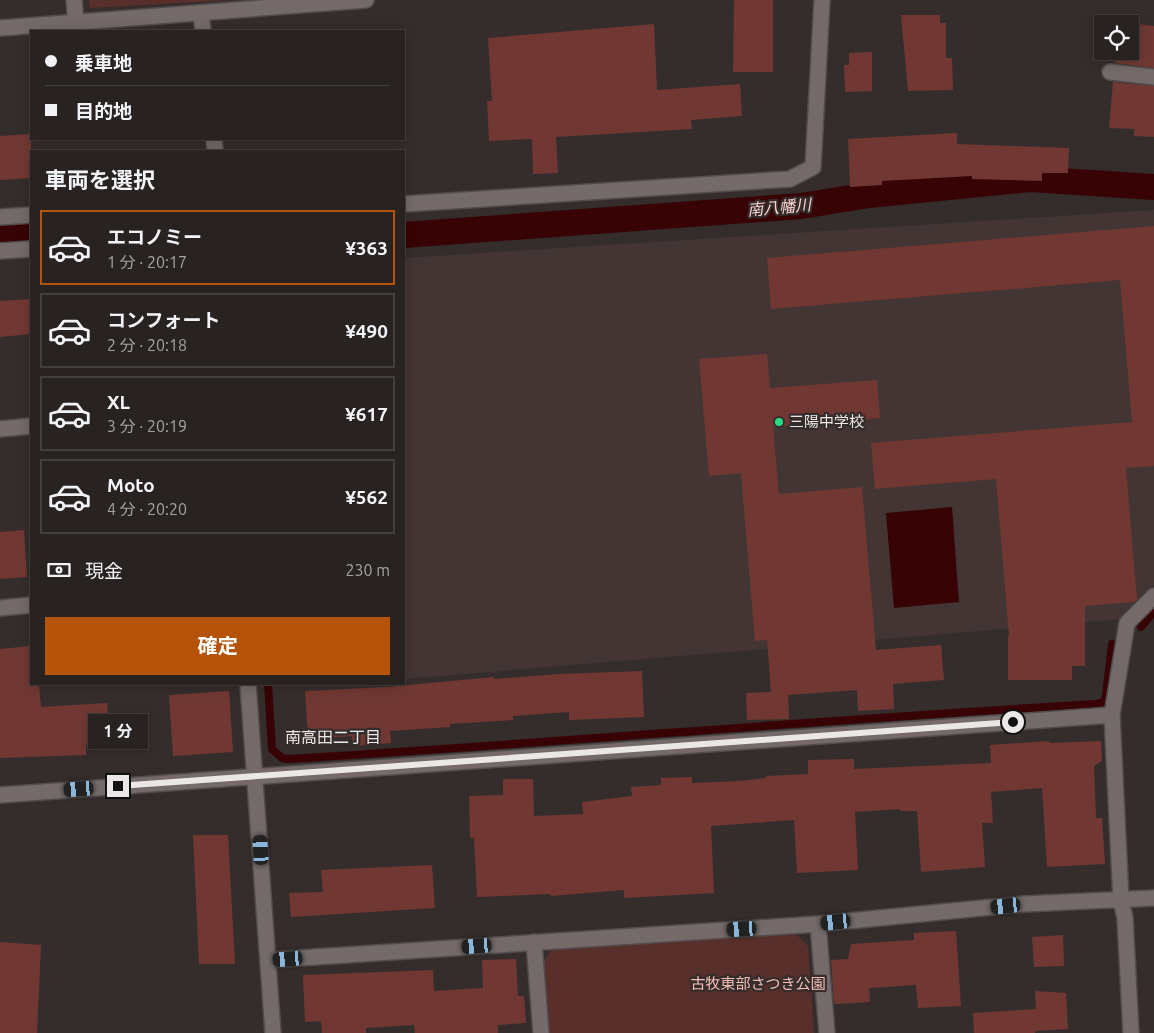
<!DOCTYPE html>
<html lang="ja">
<head>
<meta charset="utf-8">
<style>
	:root { --surface:#282221; --page:#342f2e; --text:#f1f3f6; --muted:#a5a4a5; --line:#443f3f; --accent:#b45309 }
	body { margin:0; font-family:Ubuntu,"Noto Sans JP",sans-serif; background:var(--page); color:var(--text); height:100vh; display:flex; flex-direction:column; font-size:19px; white-space:nowrap }
	* { box-sizing:border-box; margin:0 }
	p { font-size:16px; color:var(--muted) }
	.icon { flex:none; width:28px; height:28px; fill:none; stroke:currentColor; stroke-width:2; stroke-linecap:round; stroke-linejoin:round }
	.map { position:relative; flex:1; overflow:hidden }
	.sheet { position:absolute; left:30px; top:150px; width:375px; height:535px; display:flex; flex-direction:column; background:var(--surface); border-radius:0px; box-shadow:0 2px 12px #0003,0 0 0 1px var(--line) }
	.sheet>* { flex:none }
	.hud { position:absolute; left:30px; top:30px; width:375px; height:110px; border-radius:0px; box-shadow:0 2px 12px #0003,0 0 0 1px var(--line); display:grid; align-content:center; height:110px; padding:0 15px; background:var(--surface) }
	.buttons { position:absolute; left:1094px; top:15px; display:grid; gap:10px }
	.buttons a { display:grid; place-items:center; width:45px; height:45px; border-radius:0px; background:var(--surface); box-shadow:0 2px 12px #0003,0 0 0 1px var(--line); font-size:25px }
	.end { position:absolute; width:22px; height:22px; margin:-11px; border:6px solid #ece7e7; background:#111; box-shadow:0 0 0 2px #111 }
	.from { border-radius:50% }
	.bubble { position:absolute; height:35px; border-radius:0px; background:var(--surface); box-shadow:0 2px 12px #0003,0 0 0 1px var(--line); font-size:16px; font-weight:700; line-height:35px; text-align:center }
	.car { position:absolute; width:15px; height:30px; margin:-15px -8px; border-radius:6px; box-shadow:0 0 4px 1px #0007; background:linear-gradient(#222 24%,#8ab4d8 0 40%,#222 0 76%,#8ab4d8 0 86%,#222 0) }
	.hud b { display:flex; align-items:center; gap:18px; height:48px; font-size:19px }
	.hud b+b { border-top:1px solid var(--line) }
	.hud i { width:12px; height:12px; background:var(--text) }
	ul { padding:0; list-style:none }
	li { display:flex; align-items:center; gap:15px; height:75px; margin:0 10px 8px; padding:0 5px; border:2px solid var(--line); border-radius:0px }
	li div { flex:1 }
	li b { display:block; font-size:19px }
	li em { font-style:normal; font-weight:700 }
	li.active { border-color:var(--accent) }
	li>.icon { width:45px; height:45px; stroke-width:1.5 }
	h2 { padding:0 15px; font-size:22px; line-height:60px }
	.pay { display:flex; align-items:center; gap:12px; height:55px; padding:0 15px; font-size:19px }
	.pay p { margin-inline-start:auto }
	.cta { display:flex; gap:10px; margin-top:auto; padding:10px 15px }
	.cta a { flex:1; height:58px; border-radius:0px; background:var(--accent); color:#fff; font-size:20px; font-weight:700; line-height:58px; text-align:center }
	.map>svg:first-child { display:block }
	.built { fill:#433533 }
	.green { fill:#592f2b }
	.water { fill:#370304 }
	.lines { fill:none; stroke-linecap:round; stroke-linejoin:round }
	.stream { stroke:#370304; stroke-width:8 }
	.canal { stroke:#370304; stroke-width:26 }
	.building { fill:#713833 }
	.minor-casing { stroke:#524c4c; stroke-width:18 }
	.minor { stroke:#736a69; stroke-width:15 }
	.route { stroke:#ece7e7; stroke-width:6 }
	.poi-dot { fill:#2bd884; stroke:#352d2c; stroke-width:2 }
	.labels { text-anchor:middle; stroke-width:4.5; stroke-linejoin:round; paint-order:stroke }
	.poi-label { font-size:15px; fill:#ece7e7; stroke:#352d2c; text-anchor:start }
	.park-label { font-size:15px; fill:#f7beb7; stroke:#352d2c }
	.water-label { font-size:16px; font-style:italic; fill:#fcd4cf; stroke:#352d2c }
	.neighbourhood-label { font-size:16px; fill:#ece7e7; stroke:#352d2c }
</style>
</head>
<body>
<div class="map">
<svg width="1154" height="1033" viewBox="0 0 1154 1033">
	<rect width="100%" height="100%" fill="#352d2c"/>
	<path class="built" d="M1154 210V585L1123 619 404 679V258Z"/>
	<path class="green" d="M89 0H234L90 8Z
		M795 933 808 946 814 1033H547L543 963 551 950Z"/>
	<path class="water" d="M952 507 959 602 894 608 886 513Z"/>
	<g class="lines">
		<path class="stream" d="M1141 627 1154 612
			M268 684 272 749 282 758 287 759C557 743 826 719 1096 704L1104 702 1106 695 1112 644"/>
		<path class="canal" d="M404 235 801 206 869 195 1030 179 1154 187
			M0 237 31 235"/>
	</g>
	<path class="building" d="M734 0H773V72H733Z
		M901 15H940V23H946V58H952L953 90 908 91Z
		M1124 22 1154 26V68L1115 63 1117 51H1130V24H1124Z
		M654 24 657 90 740 84 742 116 691 120 692 129 556 137 558 173 533 174 532 139 489 141 487 101H492L488 38Z
		M872 52V91L845 92 844 65H849V53Z
		M1113 82 1154 86V137L1134 136V129L1109 128Z
		M957 133V144L1069 148 1068 173H1042V181L972 179V176L882 181V185L850 187 848 139Z
		M31 134V178L0 180V136Z
		M1154 226V466L1126 468 1137 600 1134 602 1085 606V666H1072V680H1008V636H1009L996 479 875 489 871 443 1132 422 1120 280 771 309 767 258Z
		M31 299V334L0 337V301Z
		M767 354 770 388 877 380 880 418 773 427 779 494 862 487 876 650 941 645 944 680 893 684 894 709 858 711 857 690 788 695 789 719 747 720 746 693 771 692 767 640 755 641 741 473 709 476 699 359Z
		M24 530 27 577 0 579V532Z
		M31 646V684H39L41 707 107 703 110 742 86 744V755L0 758V649Z
		M642 671 644 717 569 720V712L513 716V720L450 724V727L390 731 391 743 352 746V736L308 739 305 691 387 687 494 677V679L560 674Z
		M229 691 233 752 173 756 169 695Z
		M1049 741V743L1101 741 1102 761 1094 766 1096 818H1102L1105 864 1047 867 1042 788 991 792 993 823H982L985 867 921 872 917 811H900V809L855 812 858 870 797 873 794 820 711 826 714 893 624 898V890L551 896 550 894 477 897 474 838H470L469 796 503 795V779H533L534 816 583 814 582 802 632 796 631 787 661 785V778L692 777V783L741 781 766 778V776L808 774V760L854 759V769L991 763 990 745Z
		M193 835H228L235 964H199Z
		M432 865 435 908 291 917 289 893 323 892 321 870Z
		M956 931 961 1006 918 1008 916 985 869 988 870 1002 834 1004 831 960 848 959 851 944 914 940V933Z
		M1063 935 1064 966 1034 967 1032 937Z
		M0 942 41 945 37 1033H0Z
		M516 959 518 996H524L526 1023 498 1025V1033H415L414 1025 366 1028V1033H322L321 1021 305 1022 303 975 433 970 434 991 483 988 482 960Z
		M1035 991 1066 993 1068 1029 1035 1031V1033H974L973 1013 1036 1009Z"/>
	<g class="lines">
		<defs>
			<path id="minor" d="M74 0 76 22
				M201 13 203 31
				M0 28 366 0
				M1110 72 1154 77
				M214 139 215 151
				M404 204 790 179 813 167 822 0
				M0 217 31 215
				M0 251 31 249
				M0 429 31 426
				M0 608 31 605
				M248 684 273 1033
				M0 795 1112 715
				M818 924 827 1033
				M534 942 541 1033
				M269 960 818 924 1024 904 1154 898
				M1131 1033 1125 918 1121 900 1112 715 1127 623 1154 596"/>
		</defs>
		<use href="#minor" class="minor-casing"/>
		<use href="#minor" class="minor"/>
	</g>
	<g class="lines">
		<path class="route" d="M118 786 1013 722"/>
	</g>
	<circle class="poi-dot" cx="779" cy="422" r="5"/>
	<g class="labels">
		<g class="poi-label">
			<text x="789" y="427">三陽中学校</text>
		</g>
		<g class="park-label">
			<text x="758" y="989">古牧東部さつき公園</text>
		</g>
		<g class="water-label">
			<text transform="translate(779 207) rotate(-5)" y="6">南八幡川</text>
		</g>
		<g class="neighbourhood-label">
			<text x="333" y="743">南高田二丁目</text>
		</g>
	</g>
</svg>
<div class="buttons">
<a><svg class="icon" aria-label="locate" viewBox="0 0 24 24"><circle cx="12" cy="12" r="6"/><path d="M12 2v4M12 18v4M2 12h4M18 12h4"/></svg></a>
</div>
<i class="end from" style="left:1013px;top:722px"></i>
<i class="end" style="left:118px;top:786px"></i>
<div class="bubble" style="left:88px;top:714px;width:60px">1 分</div>
<i class="car" style="left:79px;top:789px;rotate:266deg"></i>
<i class="car" style="left:261px;top:850px;rotate:356deg"></i>
<i class="car" style="left:1006px;top:906px;rotate:264deg"></i>
<i class="car" style="left:836px;top:922px;rotate:264deg"></i>
<i class="car" style="left:742px;top:929px;rotate:267deg"></i>
<i class="car" style="left:477px;top:946px;rotate:266deg"></i>
<i class="car" style="left:288px;top:959px;rotate:266deg"></i>
<div class="hud">
<b><i class="from"></i>乗車地</b>
<b><i></i>目的地</b>
</div>
<section class="sheet">
<h2>車両を選択</h2>
<ul>
<li class="active"><svg class="icon" aria-label="car" viewBox="0 0 24 24"><path d="M5 17H2v-5l4-1 3-4h7l3 4 3 1v5h-3M9 17h6M6 11h13"/><circle cx="7" cy="17" r="2"/><circle cx="17" cy="17" r="2"/></svg><div><b>エコノミー</b><p>1 分 · 20:17</p></div><em>¥363</em></li>
<li><svg class="icon" aria-label="car" viewBox="0 0 24 24"><path d="M5 17H2v-5l4-1 3-4h7l3 4 3 1v5h-3M9 17h6M6 11h13"/><circle cx="7" cy="17" r="2"/><circle cx="17" cy="17" r="2"/></svg><div><b>コンフォート</b><p>2 分 · 20:18</p></div><em>¥490</em></li>
<li><svg class="icon" aria-label="car" viewBox="0 0 24 24"><path d="M5 17H2v-5l4-1 3-4h7l3 4 3 1v5h-3M9 17h6M6 11h13"/><circle cx="7" cy="17" r="2"/><circle cx="17" cy="17" r="2"/></svg><div><b>XL</b><p>3 分 · 20:19</p></div><em>¥617</em></li>
<li><svg class="icon" aria-label="car" viewBox="0 0 24 24"><path d="M5 17H2v-5l4-1 3-4h7l3 4 3 1v5h-3M9 17h6M6 11h13"/><circle cx="7" cy="17" r="2"/><circle cx="17" cy="17" r="2"/></svg><div><b>Moto</b><p>4 分 · 20:20</p></div><em>¥562</em></li>
</ul>
<div class="pay"><svg class="icon" aria-label="cash" viewBox="0 0 24 24"><path d="M3 7h18v10H3z"/><circle cx="12" cy="12" r="2"/></svg>現金<p>230 m</p></div>
<div class="cta"><a>確定</a></div>
</section>
</div>
</body>
</html>
